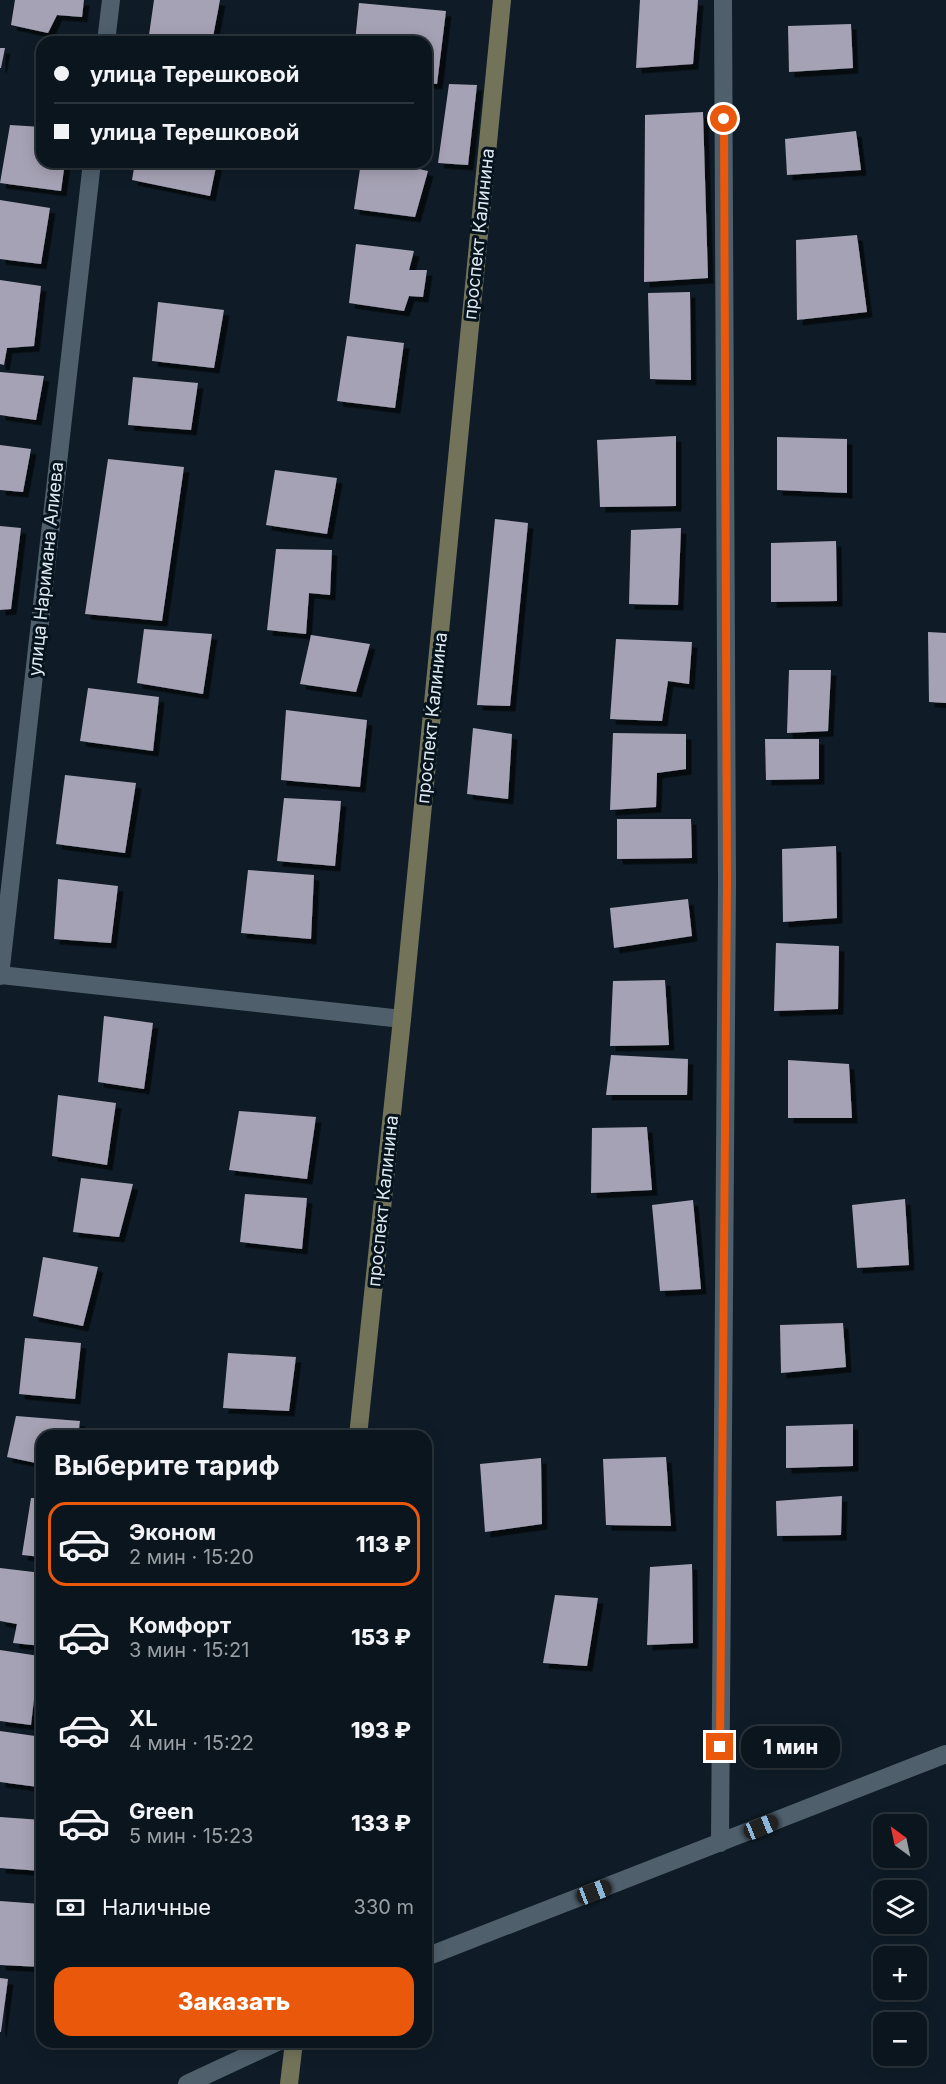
<!DOCTYPE html>
<html lang="ru">
<head>
<meta charset="utf-8">
<style>
	:root { --surface:#0b151d; --page:#19222a; --text:#f1f3f6; --muted:#9a9fa4; --line:#2b343b; --accent:#ea580c }
	body { margin:0; font-family:Inter,sans-serif; background:var(--page); color:var(--text); height:100vh; display:flex; flex-direction:column; font-size:22px; white-space:nowrap }
	* { box-sizing:border-box; margin:0 }
	p { font-size:20px; color:var(--muted) }
	.icon { flex:none; width:33px; height:33px; fill:none; stroke:currentColor; stroke-width:2; stroke-linecap:round; stroke-linejoin:round }
	.map { position:relative; flex:1; overflow:hidden }
	.drawer { position:absolute; left:36px; top:1430px; width:396px; height:618px; display:flex; flex-direction:column; background:var(--surface); border-radius:18px; box-shadow:0 3px 15px #0003,0 0 0 2px var(--line) }
	.drawer>* { flex:none }
	.banner { position:absolute; left:36px; top:36px; width:396px; height:132px; border-radius:18px; box-shadow:0 3px 15px #0003,0 0 0 2px var(--line); display:grid; align-content:center; height:132px; padding:0 18px; background:var(--surface) }
	.needle { width:39px; rotate:327deg }
	.fabs { position:absolute; left:873px; top:1814px; display:grid; gap:12px }
	.fabs a { display:grid; place-items:center; width:54px; height:54px; border-radius:12px; background:var(--surface); box-shadow:0 3px 15px #0003,0 0 0 2px var(--line); font-size:30px }
	.end { position:absolute; width:27px; height:27px; margin:-14px; border:8px solid #ea580c; background:#fff; box-shadow:0 0 0 3px #fff }
	.from { border-radius:50% }
	.bubble { position:absolute; height:42px; border-radius:18px; background:var(--surface); box-shadow:0 3px 15px #0003,0 0 0 2px var(--line); font-size:20px; font-weight:800; line-height:42px; text-align:center }
	.car { position:absolute; width:18px; height:36px; margin:-18px -9px; border-radius:8px; box-shadow:0 0 4px 2px #0007; background:linear-gradient(#222 24%,#8ab4d8 0 40%,#222 0 76%,#8ab4d8 0 86%,#222 0) }
	.banner b { display:flex; align-items:center; gap:21px; height:57px; font-size:22px }
	.banner b+b { border-top:2px solid var(--line) }
	.banner i { width:15px; height:15px; background:var(--text) }
	ul { padding:0; list-style:none }
	li { display:flex; align-items:center; gap:18px; height:84px; margin:0 12px 9px; padding:0 6px; border:3px solid transparent; border-radius:18px }
	li div { flex:1 }
	li b { display:block; font-size:22px }
	li em { font-style:normal; font-weight:800 }
	li.selected { border-color:var(--accent) }
	li>.icon { width:54px; height:54px; stroke-width:1.5 }
	h2 { padding:0 18px; font-size:27px; line-height:72px }
	.pay { display:flex; align-items:center; gap:15px; height:66px; padding:0 18px; font-size:22px }
	.pay p { margin-inline-start:auto }
	.cta { display:flex; gap:12px; margin-top:auto; padding:12px 18px }
	.cta a { flex:1; height:69px; border-radius:18px; background:var(--accent); color:#fff; font-size:24px; font-weight:800; line-height:69px; text-align:center }
	.map>svg:first-child { display:block }
	.building { fill:#a6a2b5; filter:url(#shadow) }
	.lines { fill:none; stroke-linecap:round; stroke-linejoin:round }
	.street { stroke:#4f5f6c; stroke-width:18 }
	.secondary { stroke:#727359; stroke-width:18 }
	.route { stroke:#ea580c; stroke-width:8 }
	.labels { text-anchor:middle; stroke-width:6; stroke-linejoin:round; paint-order:stroke }
	.street-label { font-size:18px; fill:#dfe8f0; stroke:#06131d }
</style>
</head>
<body>
<div class="map">
<svg width="946" height="2084" viewBox="0 0 946 2084">
	<defs>
		<filter id="shadow"><feDropShadow dx="5.5" dy="5.5" stdDeviation="0" flood-color="#0009"/></filter>
	</defs>
	<rect width="100%" height="100%" fill="#0f1c27"/>
	<path class="building" d="M15 0H84L82 17 57 15 48 33 11 25Z
		M154 0H220L212 42H186L149 35Z
		M640 0H698L693 64 636 68Z
		M359 3 446 11 437 84 426 83V42H355Z
		M851 24 853 68 789 72 788 26Z
		M0 48H5L1 68H0Z
		M449 84 477 85 468 165 438 163Z
		M703 112 708 278 644 282 645 115Z
		M10 125 42 127V162H65L61 191 0 183Z
		M856 131 861 170 787 175 785 139Z
		M135 162H217L210 196 132 180Z
		M361 162H387L428 171 415 217 354 209Z
		M0 200 50 208 41 264 0 259Z
		M857 235 867 312 797 320 796 240Z
		M356 244 414 251 409 270H427L423 297 409 296 404 311 349 303Z
		M0 280 41 286 34 346 7 348 4 365 0 364Z
		M690 292 691 380 650 379 648 293Z
		M158 302 224 310 214 368 152 361Z
		M347 336 404 343 395 408 337 401Z
		M0 372 44 376 36 420 0 415Z
		M133 377 198 383 191 430 128 425Z
		M676 436V506L600 507 597 440Z
		M777 437 847 439V493L777 490Z
		M0 445 31 449 23 492 0 490Z
		M108 459 184 467 162 621 85 614Z
		M275 470 337 478 327 534 266 525Z
		M495 519 528 523 510 706 477 705Z
		M0 526 21 528 11 609 0 610Z
		M681 528 678 605 629 604 631 530Z
		M836 541 837 601 771 602V543Z
		M276 549 332 550 330 595 309 593 306 634 267 630Z
		M144 629 212 634 203 694 137 683Z
		M928 632 946 633V703L929 702Z
		M311 635 370 644 356 692 300 684Z
		M616 639 692 642 689 684 668 681 662 721 610 719Z
		M789 670H831L828 731 787 733Z
		M88 688 159 697 153 751 80 741Z
		M286 710 367 720 360 787 281 780Z
		M473 728 512 734 508 799 467 794Z
		M613 733 686 734V769L657 773 656 807 610 810Z
		M765 739H819V779L766 780Z
		M65 775 136 783 125 853 56 844Z
		M284 798 341 801 335 866 277 861Z
		M617 819H691L692 858 617 859Z
		M836 846 837 918 783 922 782 849Z
		M248 870 314 875 311 939 241 933Z
		M58 879 118 886 111 943 54 939Z
		M688 899 692 936 614 948 610 908Z
		M776 943 839 946 838 1009 774 1011Z
		M665 980 669 1045 610 1046 613 981Z
		M104 1016 153 1023 144 1089 98 1082Z
		M611 1055 688 1059 687 1095H606Z
		M788 1060 849 1064 852 1118H788Z
		M58 1095 116 1103 107 1165 52 1156Z
		M239 1111 316 1117 307 1179 229 1170Z
		M647 1127 652 1190 591 1193 592 1128Z
		M81 1178 133 1184 119 1237 73 1232Z
		M245 1194 307 1198 302 1249 240 1242Z
		M905 1199 909 1265 857 1268 852 1205Z
		M693 1200 701 1289 660 1291 652 1205Z
		M43 1257 98 1267 83 1326 33 1316Z
		M843 1323 846 1367 781 1373 780 1325Z
		M25 1338 81 1343 75 1399 19 1394Z
		M228 1353 296 1357 289 1411 223 1408Z
		M16 1416 80 1421 78 1436H42V1488L34 1487 36 1463 7 1457Z
		M853 1424V1466L786 1468V1426Z
		M666 1457 671 1526 606 1525 603 1459Z
		M541 1458 542 1524 485 1532 480 1464Z
		M842 1496 841 1535 777 1536 776 1501Z
		M31 1498H42V1557L22 1555Z
		M692 1564 693 1643 647 1645 650 1567Z
		M0 1568 42 1573V1646L13 1643 17 1624 0 1621Z
		M555 1595 598 1598 587 1666 543 1663Z
		M0 1650 39 1656 31 1725 0 1721Z
		M0 1731 42 1737 38 1787 0 1782Z
		M0 1817 42 1820V1871L0 1868Z
		M0 1901 41 1904 42 1967 0 1965Z
		M0 1978 8 1979 1 2032H0Z"/>
	<g class="lines">
		<path class="street" d="M106 42 111 0
			M0 975 402 1019
			M0 976 92 162
			M720 1843 727 883 723 0
			M426 1957 946 1754
			M187 2084 277 2042"/>
		<path class="secondary" d="M358 1436 402 1019 502 0
			M289 2084 294 2042"/>
	</g>
	<g class="lines">
		<path class="route" d="M720 1747 727 883 724 119"/>
	</g>
	<g class="labels">
		<g class="street-label">
			<text transform="translate(479 234) rotate(-84)" y="6">проспект Калинина</text>
			<text transform="translate(46 569) rotate(-84)" y="6">улица Наримана Алиева</text>
			<text transform="translate(432 718) rotate(-84)" y="6">проспект Калинина</text>
			<text transform="translate(383 1201) rotate(-84)" y="6">проспект Калинина</text>
		</g>
	</g>
</svg>
<div class="fabs">
<a><svg class="needle" viewBox="-14 -14 28 28"><path d="M0-13l5 13h-10z" fill="#e53935"/><path d="M0 13l5-13h-10z" fill="#9a9fa4"/></svg></a>
<a><svg class="icon" aria-label="layers" viewBox="0 0 24 24"><path d="M12 4l9 5-9 5-9-5zM3 14l9 5 9-5"/></svg></a>
<a>+</a>
<a>−</a>
</div>
<i class="end from" style="left:724px;top:119px"></i>
<i class="end" style="left:720px;top:1747px"></i>
<div class="bubble" style="left:741px;top:1726px;width:99px">1 мин</div>
<i class="car" style="left:761px;top:1827px;rotate:68deg"></i>
<i class="car" style="left:594px;top:1892px;rotate:69deg"></i>
<div class="banner">
<b><i class="from"></i>улица Терешковой</b>
<b><i></i>улица Терешковой</b>
</div>
<section class="drawer">
<h2>Выберите тариф</h2>
<ul>
<li class="selected"><svg class="icon" aria-label="car" viewBox="0 0 24 24"><path d="M5 17H2v-5l4-1 3-4h7l3 4 3 1v5h-3M9 17h6M6 11h13"/><circle cx="7" cy="17" r="2"/><circle cx="17" cy="17" r="2"/></svg><div><b>Эконом</b><p>2 мин · 15:20</p></div><em>113 ₽</em></li>
<li><svg class="icon" aria-label="car" viewBox="0 0 24 24"><path d="M5 17H2v-5l4-1 3-4h7l3 4 3 1v5h-3M9 17h6M6 11h13"/><circle cx="7" cy="17" r="2"/><circle cx="17" cy="17" r="2"/></svg><div><b>Комфорт</b><p>3 мин · 15:21</p></div><em>153 ₽</em></li>
<li><svg class="icon" aria-label="car" viewBox="0 0 24 24"><path d="M5 17H2v-5l4-1 3-4h7l3 4 3 1v5h-3M9 17h6M6 11h13"/><circle cx="7" cy="17" r="2"/><circle cx="17" cy="17" r="2"/></svg><div><b>XL</b><p>4 мин · 15:22</p></div><em>193 ₽</em></li>
<li><svg class="icon" aria-label="car" viewBox="0 0 24 24"><path d="M5 17H2v-5l4-1 3-4h7l3 4 3 1v5h-3M9 17h6M6 11h13"/><circle cx="7" cy="17" r="2"/><circle cx="17" cy="17" r="2"/></svg><div><b>Green</b><p>5 мин · 15:23</p></div><em>133 ₽</em></li>
</ul>
<div class="pay"><svg class="icon" aria-label="cash" viewBox="0 0 24 24"><path d="M3 7h18v10H3z"/><circle cx="12" cy="12" r="2"/></svg>Наличные<p>330 m</p></div>
<div class="cta"><a>Заказать</a></div>
</section>
</div>
</body>
</html>
